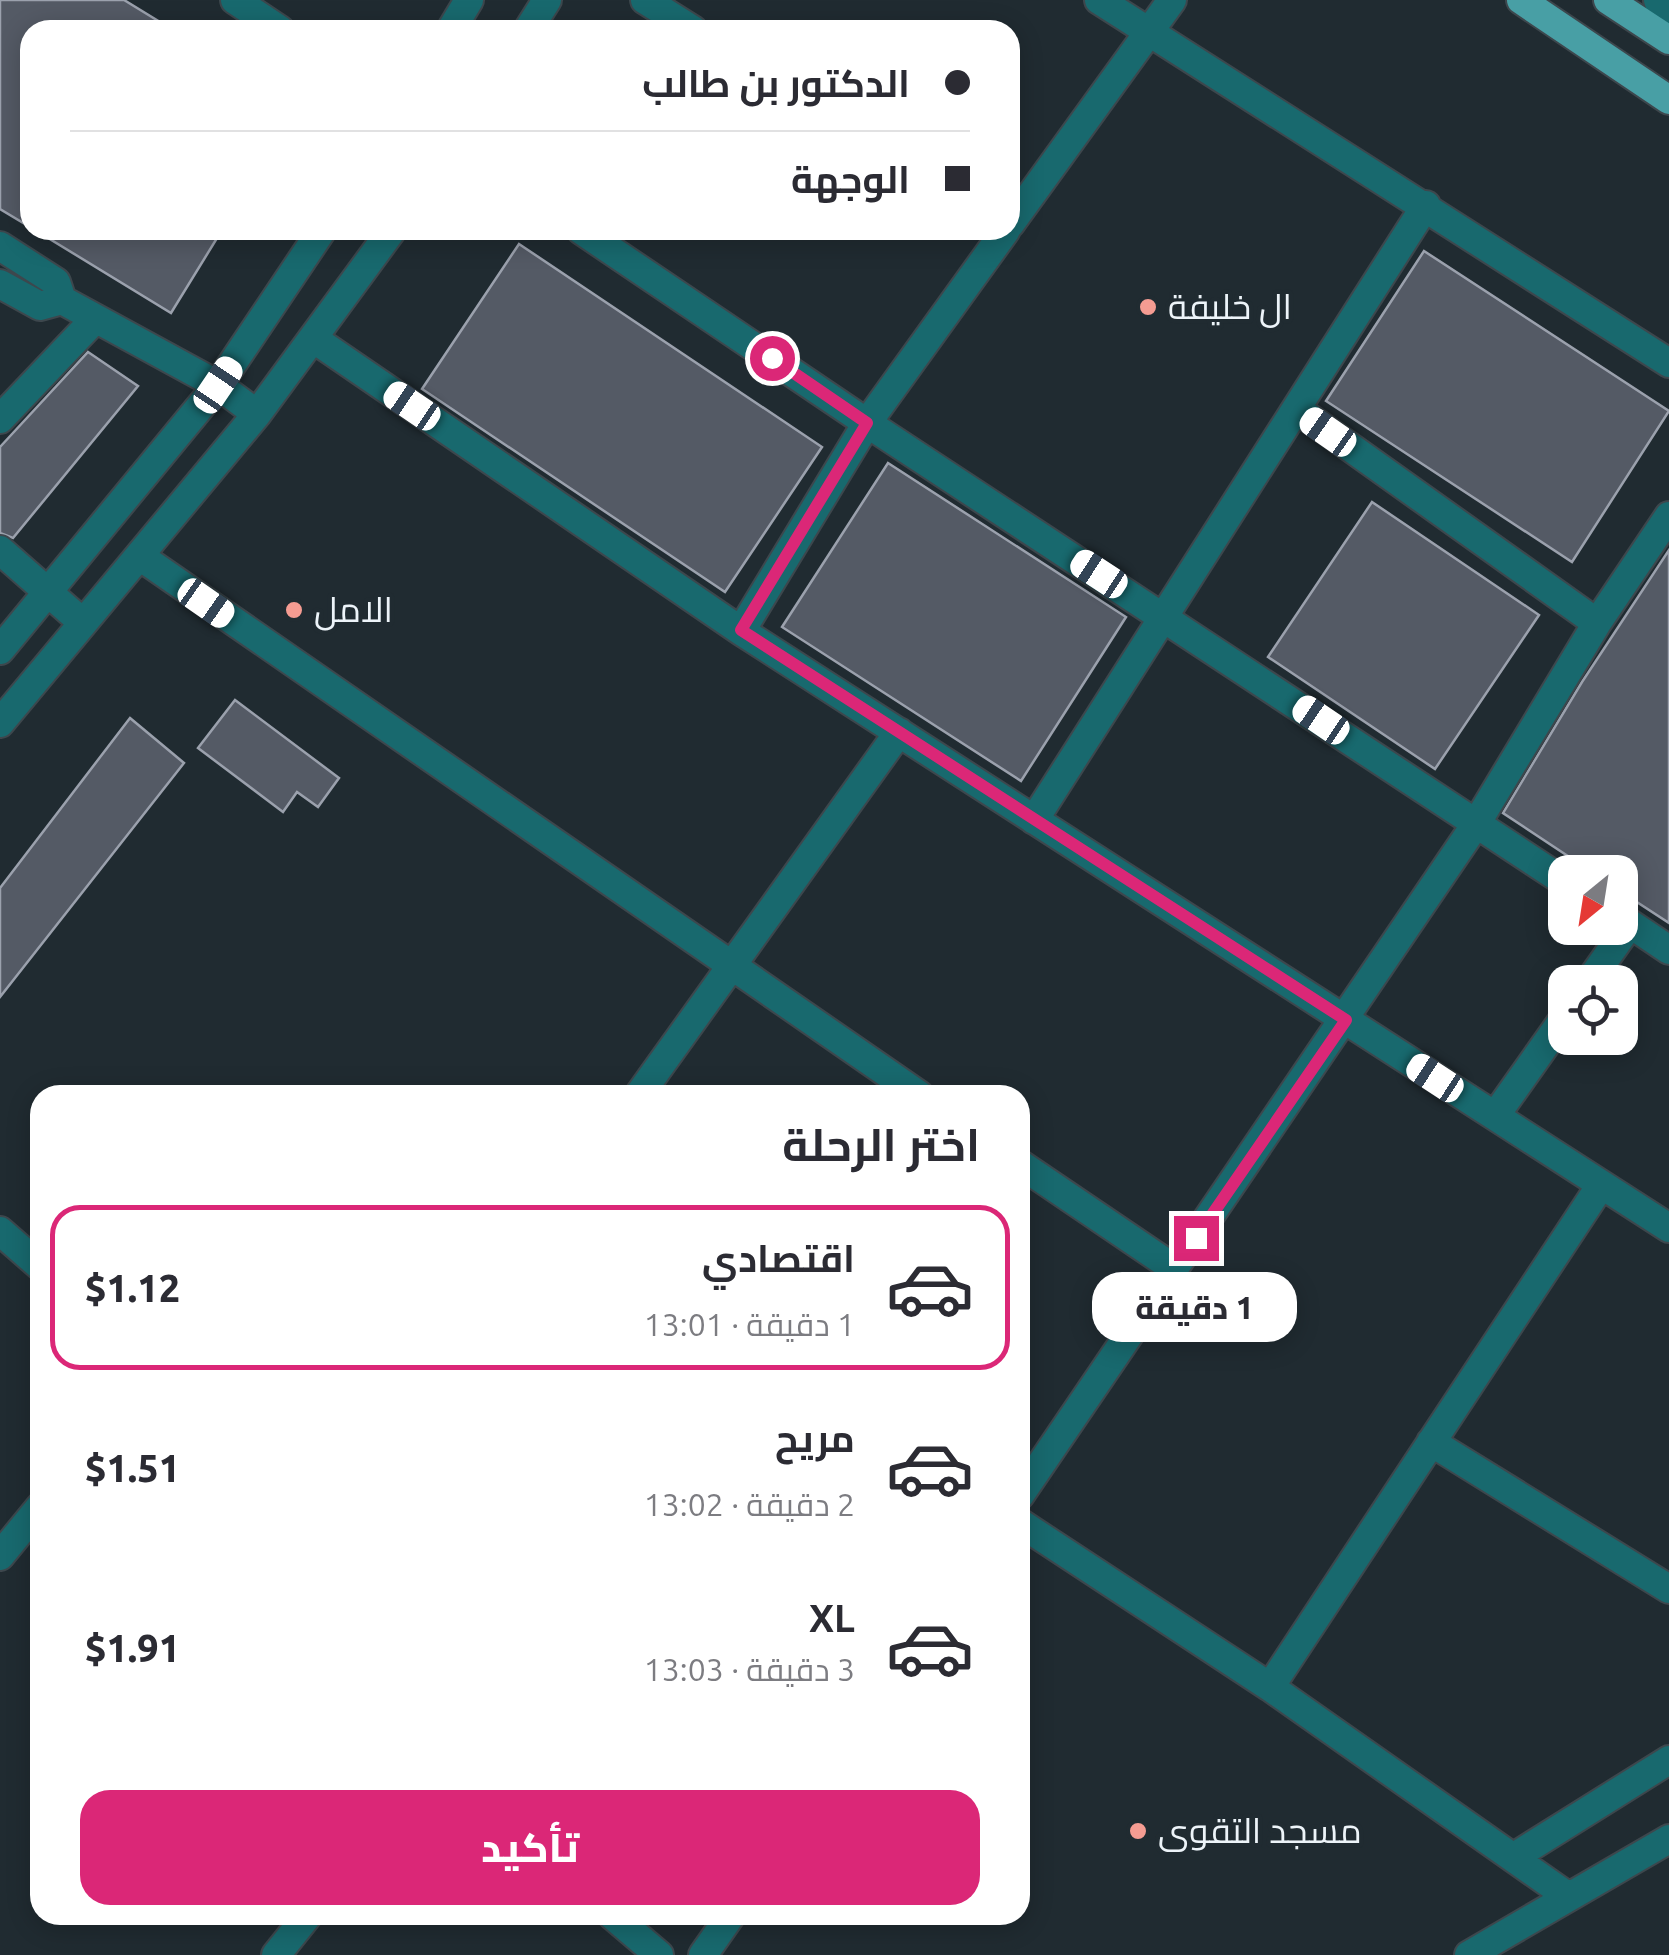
<!DOCTYPE html>
<html lang="ar">
<head>
<meta charset="utf-8">
<style>
	:root { --surface:#fff; --page:#f2f2f3; --text:#2b2b33; --muted:#7c7c81; --line:#e1e1e2; --accent:#db2777 }
	body { margin:0; font-family:Ubuntu,Cairo,sans-serif; background:var(--page); color:var(--text); direction:rtl; height:100vh; display:flex; flex-direction:column; font-size:38px; white-space:nowrap }
	* { box-sizing:border-box; margin:0 }
	p { font-size:32px; color:var(--muted) }
	.icon { flex:none; width:55px; height:55px; fill:none; stroke:currentColor; stroke-width:2; stroke-linecap:round; stroke-linejoin:round }
	.map { position:relative; flex:1; overflow:hidden; direction:ltr }
	.panel { position:absolute; left:30px; top:1085px; width:1000px; height:840px; display:flex; flex-direction:column; background:var(--surface); border-radius:30px; box-shadow:0 5px 25px #0003; direction:rtl }
	.panel>* { flex:none }
	.guide { position:absolute; left:20px; top:20px; width:1000px; height:220px; border-radius:30px; box-shadow:0 5px 25px #0003; direction:rtl; display:grid; align-content:center; height:220px; padding:0 50px; background:var(--surface) }
	.needle { width:65px; rotate:210deg }
	.tools { position:absolute; left:1548px; top:855px; display:grid; gap:20px }
	.tools a { display:grid; place-items:center; width:90px; height:90px; border-radius:20px; background:var(--surface); box-shadow:0 5px 25px #0003; font-size:50px }
	.end { position:absolute; width:45px; height:45px; margin:-22px; border:12px solid #db2777; background:#fff; box-shadow:0 0 0 5px #fff }
	.from { border-radius:50% }
	.bubble { position:absolute; height:70px; border-radius:30px; background:var(--surface); box-shadow:0 5px 25px #0003; font-size:32px; font-weight:800; line-height:70px; text-align:center; direction:rtl }
	.car { position:absolute; width:30px; height:60px; margin:-30px -15px; border-radius:12px; box-shadow:0 0 8px 2px #0007; background:linear-gradient(#fff 24%,#345 0 40%,#fff 0 76%,#345 0 86%,#fff 0) }
	.guide b { display:flex; align-items:center; gap:35px; height:95px; font-size:38px }
	.guide b+b { border-top:2px solid var(--line) }
	.guide i { width:25px; height:25px; background:var(--text) }
	ul { padding:0; list-style:none }
	li { display:flex; align-items:center; gap:30px; height:165px; margin:0 20px 15px; padding:0 30px; border:5px solid transparent; border-radius:30px }
	li div { flex:1 }
	li b { display:block; font-size:38px }
	li em { font-style:normal; font-weight:800 }
	li.active { border-color:var(--accent) }
	li>.icon { width:90px; height:90px; stroke-width:1.5 }
	h2 { padding:0 50px; font-size:45px; line-height:120px }
	.cta { display:flex; gap:20px; margin-top:auto; padding:20px 50px }
	.cta a { flex:1; height:115px; border-radius:30px; background:var(--accent); color:#fff; font-size:40px; font-weight:800; line-height:115px; text-align:center }
	.map>svg:first-child { display:block }
	.building { fill:#545a65; stroke:#9ba1ad; stroke-width:2.5 }
	.lines { fill:none; stroke-linecap:round; stroke-linejoin:round }
	.minor-casing { stroke:#3d474d; stroke-width:32 }
	.primary-casing { stroke:#3d474d; stroke-width:32 }
	.minor { stroke:#18696e; stroke-width:28 }
	.primary { stroke:#489fa5; stroke-width:28 }
	.route { stroke:#db2777; stroke-width:12 }
	.poi-dot { fill:#f59c92; stroke:#202b31; stroke-width:4 }
	.labels { text-anchor:middle; stroke-width:9; stroke-linejoin:round; paint-order:stroke }
	.poi-label { font-size:35px; fill:#edf4f9; stroke:#202b31; text-anchor:start }
</style>
</head>
<body>
<div class="map">
<svg width="1669" height="1955" viewBox="0 0 1669 1955">
	<rect width="100%" height="100%" fill="#202b31"/>
	<path class="building" d="M0 0H124L173 30H30V227L0 209Z
		M35 230H222L171 313Z
		M519 244 822 447 725 592 422 389Z
		M1424 251 1669 411 1572 562 1326 401Z
		M88 352 138 386 13 538 0 533V447Z
		M888 463 1126 617 1021 781 782 627Z
		M1372 502 1539 615 1435 769 1268 657Z
		M1669 550V923L1620 891V872H1592L1503 813 1582 682Z
		M235 700 339 778 318 807 297 792 283 812 198 748Z
		M130 718 184 763 0 997V888Z"/>
	<g class="lines">
		<defs>
			<path id="minor" d="M235 0 280 30
				M645 0 693 30
				M1099 0 1669 363
				M1658 0 1669 29
				M451 30 469 0
				M528 30 547 0
				M1010 224 1172 0
				M581 230 867 423 1006 230
				M0 246 56 282 62 300 218 385 257 414
				M0 284 40 306 62 300
				M314 339 741 631 1669 1228
				M1298 410 1597 623
				M0 419 95 319
				M0 550 82 622
				M141 557 919 1095
				M741 631 867 423 1565 882
				M0 650 218 385 322 230
				M0 723 257 414 392 230
				M1034 820 1426 205
				M1620 917 1669 950
				M1589 982 1630 924
				M639 1095 899 732
				M1495 1116 1565 1017
				M1020 1164 1175 1269
				M0 1231 40 1266
				M1431 1442 1669 1589
				M1020 1495 1476 824 1597 623 1669 516
				M1020 1523 1270 1687 1566 1895
				M0 1556 40 1507
				M1270 1687 1601 1185
				M1514 1857 1669 1760
				M612 1915 659 1955
				M276 1955 308 1915
				M703 1955 731 1915
				M1469 1955 1669 1839"/>
			<path id="primary" d="M1521 0 1669 100
				M1608 0 1669 40"/>
		</defs>
		<use href="#minor" class="minor-casing"/>
		<use href="#primary" class="primary-casing"/>
		<use href="#minor" class="minor"/>
		<use href="#primary" class="primary"/>
	</g>
	<g class="lines">
		<path class="route" d="M772 358 867 423 741 630 1346 1020 1196 1238"/>
	</g>
	<g class="poi-dot">
		<circle cx="1148" cy="307" r="10"/>
		<circle cx="294" cy="610" r="10"/>
		<circle cx="1138" cy="1831" r="10"/>
	</g>
	<g class="labels">
		<g class="poi-label">
			<text x="1168" y="319">ال خليفة</text>
			<text x="314" y="622">الامل</text>
			<text x="1158" y="1843">مسجد التقوى</text>
		</g>
	</g>
</svg>
<div class="tools">
<a><svg class="needle" viewBox="-14 -14 28 28"><path d="M0-13l5 13h-10z" fill="#e53935"/><path d="M0 13l5-13h-10z" fill="#7c7c81"/></svg></a>
<a><svg class="icon" aria-label="locate" viewBox="0 0 24 24"><circle cx="12" cy="12" r="6"/><path d="M12 2v4M12 18v4M2 12h4M18 12h4"/></svg></a>
</div>
<i class="end from" style="left:772px;top:358px"></i>
<i class="end" style="left:1196px;top:1238px"></i>
<div class="bubble" style="left:1092px;top:1272px;width:205px">1 دقيقة</div>
<i class="car" style="left:218px;top:385px;rotate:34deg"></i>
<i class="car" style="left:412px;top:406px;rotate:304deg"></i>
<i class="car" style="left:1328px;top:432px;rotate:305deg"></i>
<i class="car" style="left:1099px;top:574px;rotate:303deg"></i>
<i class="car" style="left:206px;top:603px;rotate:125deg"></i>
<i class="car" style="left:1321px;top:720px;rotate:304deg"></i>
<i class="car" style="left:1435px;top:1078px;rotate:303deg"></i>
<div class="guide">
<b><i class="from"></i>الدكتور بن طالب</b>
<b><i></i>الوجهة</b>
</div>
<section class="panel">
<h2>اختر الرحلة</h2>
<ul>
<li class="active"><svg class="icon" aria-label="car" viewBox="0 0 24 24"><path d="M5 17H2v-5l4-1 3-4h7l3 4 3 1v5h-3M9 17h6M6 11h13"/><circle cx="7" cy="17" r="2"/><circle cx="17" cy="17" r="2"/></svg><div><b>اقتصادي</b><p>1 دقيقة · 13:01</p></div><em>$1.12</em></li>
<li><svg class="icon" aria-label="car" viewBox="0 0 24 24"><path d="M5 17H2v-5l4-1 3-4h7l3 4 3 1v5h-3M9 17h6M6 11h13"/><circle cx="7" cy="17" r="2"/><circle cx="17" cy="17" r="2"/></svg><div><b>مريح</b><p>2 دقيقة · 13:02</p></div><em>$1.51</em></li>
<li><svg class="icon" aria-label="car" viewBox="0 0 24 24"><path d="M5 17H2v-5l4-1 3-4h7l3 4 3 1v5h-3M9 17h6M6 11h13"/><circle cx="7" cy="17" r="2"/><circle cx="17" cy="17" r="2"/></svg><div><b>XL</b><p>3 دقيقة · 13:03</p></div><em>$1.91</em></li>
</ul>
<div class="cta"><a>تأكيد</a></div>
</section>
</div>
</body>
</html>
